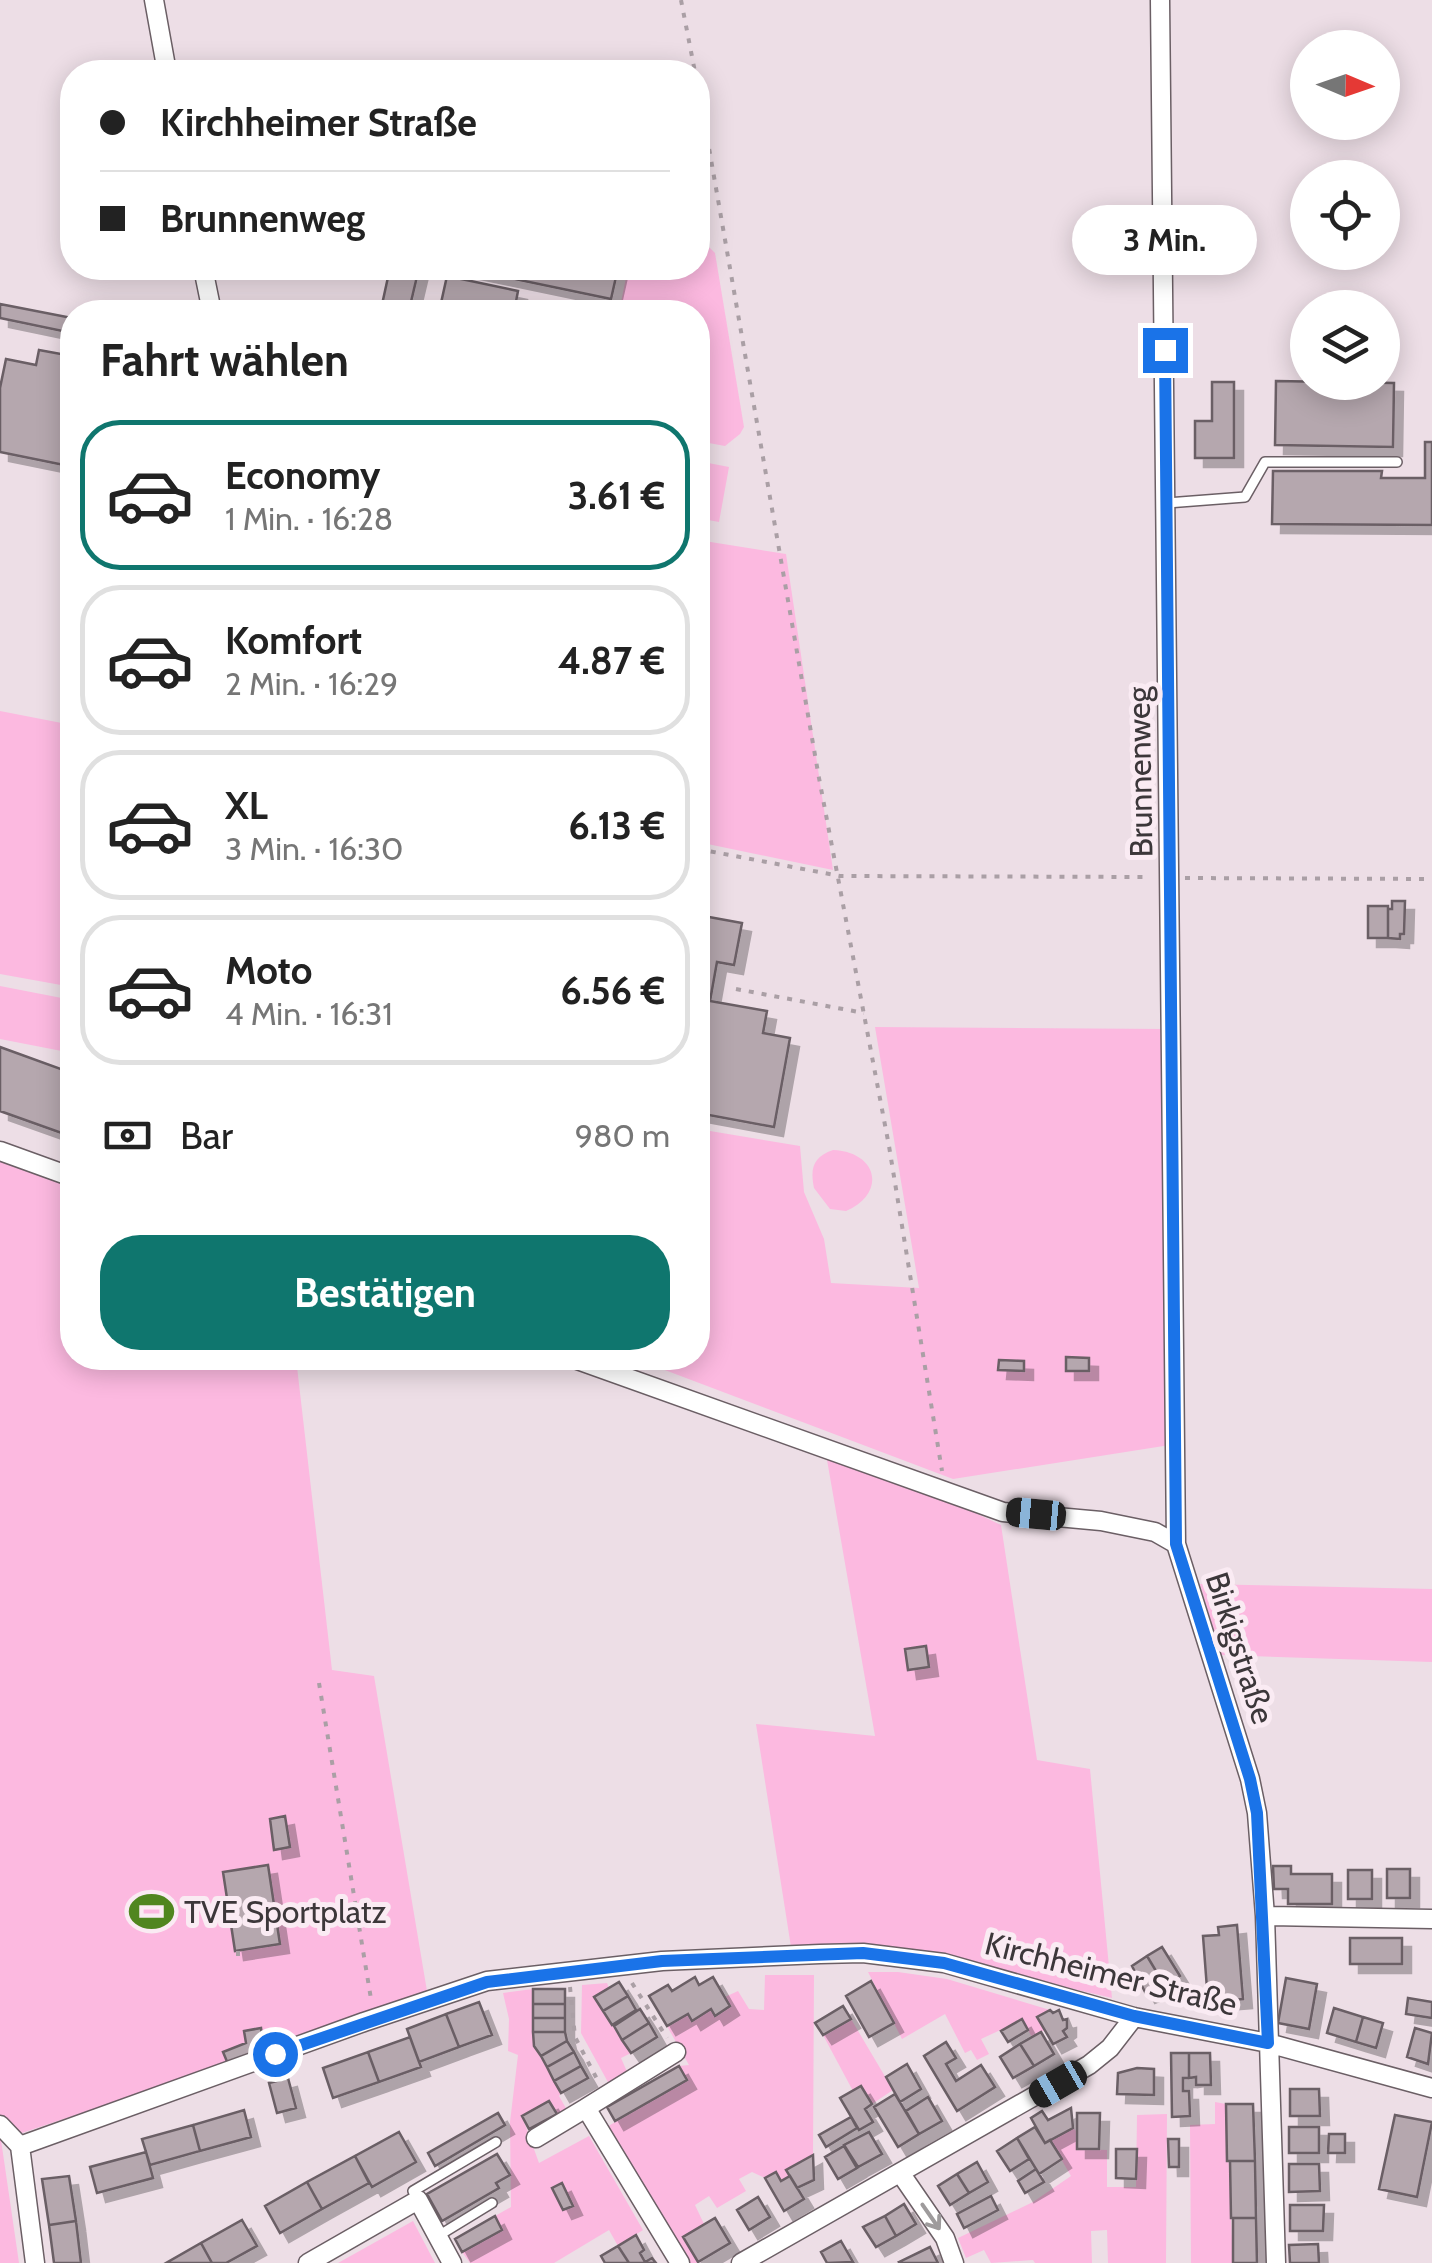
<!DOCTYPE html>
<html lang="de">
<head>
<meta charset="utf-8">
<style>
	:root { --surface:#fff; --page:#f6f6f6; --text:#222; --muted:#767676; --line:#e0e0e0; --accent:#0f766e }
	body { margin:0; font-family:Cabin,sans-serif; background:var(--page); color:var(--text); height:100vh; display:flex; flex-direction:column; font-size:38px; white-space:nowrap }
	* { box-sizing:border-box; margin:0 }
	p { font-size:32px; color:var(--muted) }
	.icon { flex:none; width:55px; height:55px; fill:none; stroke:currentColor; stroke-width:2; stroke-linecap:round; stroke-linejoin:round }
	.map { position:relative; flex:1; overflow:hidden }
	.panel { position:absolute; left:60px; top:300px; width:650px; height:1070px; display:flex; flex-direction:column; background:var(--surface); border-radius:40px; box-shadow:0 5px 25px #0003 }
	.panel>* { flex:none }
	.banner { position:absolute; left:60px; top:60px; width:650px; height:220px; border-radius:40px; box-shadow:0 5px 25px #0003; display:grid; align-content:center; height:220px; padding:0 40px; background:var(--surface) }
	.needle { width:65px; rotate:92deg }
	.controls { position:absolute; left:1290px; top:30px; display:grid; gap:20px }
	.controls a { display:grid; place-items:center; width:110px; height:110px; border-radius:50%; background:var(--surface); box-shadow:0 5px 25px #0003; font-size:50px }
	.end { position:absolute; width:45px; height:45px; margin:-22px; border:12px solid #1a73e8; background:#fff; box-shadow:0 0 0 5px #fff }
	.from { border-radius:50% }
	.bubble { position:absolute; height:70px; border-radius:35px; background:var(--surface); box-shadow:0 5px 25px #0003; font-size:32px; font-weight:700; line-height:70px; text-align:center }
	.car { position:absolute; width:30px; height:60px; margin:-30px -15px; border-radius:12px; box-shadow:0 0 8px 2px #0007; background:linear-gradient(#222 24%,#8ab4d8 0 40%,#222 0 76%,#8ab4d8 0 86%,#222 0) }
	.banner b { display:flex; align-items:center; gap:35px; height:95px; font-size:38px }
	.banner b+b { border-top:2px solid var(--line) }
	.banner i { width:25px; height:25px; background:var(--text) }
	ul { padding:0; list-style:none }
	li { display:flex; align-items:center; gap:30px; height:150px; margin:0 20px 15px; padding:0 20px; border:5px solid var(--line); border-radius:40px }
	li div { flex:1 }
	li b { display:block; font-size:38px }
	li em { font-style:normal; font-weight:700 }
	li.active { border-color:var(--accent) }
	li>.icon { width:90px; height:90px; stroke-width:1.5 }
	h2 { padding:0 40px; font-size:45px; line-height:120px }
	.pay { display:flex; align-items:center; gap:25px; height:110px; padding:0 40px; font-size:38px }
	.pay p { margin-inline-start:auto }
	.cta { display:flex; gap:20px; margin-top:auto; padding:20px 40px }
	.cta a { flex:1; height:115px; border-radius:40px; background:var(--accent); color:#fff; font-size:40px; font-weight:700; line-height:115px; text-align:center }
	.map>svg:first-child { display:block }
	.green { fill:#fcb9e0 }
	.building { fill:#b5a7ae; stroke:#6a5e65; stroke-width:2.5; filter:url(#shadow) }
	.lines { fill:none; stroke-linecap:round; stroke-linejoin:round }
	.lane-casing { stroke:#6b5f65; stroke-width:12 }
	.street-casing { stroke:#6b5f65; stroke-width:21 }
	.path { stroke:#aa9fa5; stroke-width:4; stroke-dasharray:5 8; stroke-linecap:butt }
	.lane { stroke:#fff; stroke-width:9 }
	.street { stroke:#fff; stroke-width:18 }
	.oneway { stroke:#9e9b9c }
	.route { stroke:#1a73e8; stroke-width:12 }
	.labels { text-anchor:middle; stroke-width:10; stroke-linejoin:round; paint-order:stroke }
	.street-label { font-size:32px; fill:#3c373a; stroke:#faebf3 }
	.poi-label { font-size:32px; fill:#3c373a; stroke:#faebf3; text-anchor:start }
</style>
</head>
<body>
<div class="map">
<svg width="1432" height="2263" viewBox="0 0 1432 2263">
	<defs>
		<filter id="shadow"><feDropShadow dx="9" dy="9" stdDeviation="0" flood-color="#0004"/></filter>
	</defs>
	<rect width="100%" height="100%" fill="#eddee6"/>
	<path class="green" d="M698 236 715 253 744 427 740 434 725 446 698 441V312H619L628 268H698Z
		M698 461 729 467 719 522 698 518Z
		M698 540 786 554 833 870 698 842Z
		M0 711 72 725V987L0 974Z
		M0 986 72 1000V1053L0 1039Z
		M875 1027 1167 1029 1170 1445 953 1479 633 1358H698V1129L800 1146 804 1192 824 1239 831 1283 919 1288Z
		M833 1150C878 1152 887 1193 846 1211L830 1209 814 1188C810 1168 813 1157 833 1150Z
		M0 1161 72 1187V1358H296L332 1670 374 1676 428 1997 1 2140 19 2263H0Z
		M826 1454 956 1504 1001 1525 1037 1760 1090 1769 1112 1998 1027 1978 791 1947 756 1724 875 1736Z
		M1200 1584 1432 1589V1662L1221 1655Z
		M868 1972H898L947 1979 1050 2010 1038 2017 1045 2030 1032 2037 1022 2020 981 2039 989 2054 977 2060 971 2050 965 2053 945 2014 902 2039Z
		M765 1975H814L813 2155 787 2169 790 2176 781 2181 776 2172 765 2178 752 2172 739 2179 746 2191 717 2208 709 2196 695 2205 704 2224 683 2237 699 2263H687L605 2128 687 2080 679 2066 689 2065 667 2026 688 2014 692 2020 711 2009 715 2015 730 2006 725 1997 738 1991 749 2009 764 2010Z
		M607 1983 609 1988 594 1998 631 2053 621 2058 628 2074 609 2084 581 2033 582 1985Z
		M533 1989 534 2046 561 2093 559 2096 567 2110 557 2114 549 2101 522 2116 539 2163 589 2136 643 2230 618 2246 609 2230 554 2263H470L462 2252 502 2230 495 2216 511 2207 510 2122 518 2055 508 2051 509 2019 503 1993Z
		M851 2019 893 2090 872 2104 861 2086 853 2091 823 2035Z
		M1215 2102 1226 2104 1233 2263H1191L1190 2125 1215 2124Z
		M1167 2114 1166 2263H1108L1107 2230 1091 2231 1092 2263H1035L1033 2260 991 2263 984 2250 966 2258 958 2238 1033 2202 1071 2176 1050 2140 1073 2128 1077 2132V2149L1107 2150V2187H1136L1137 2115Z
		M413 2221 435 2263H338Z"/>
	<path class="building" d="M390 268H419L410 306 383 300Z
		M462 268H618L611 299Z
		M447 276 518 291 514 312H439Z
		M0 304 72 318V333L0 318Z
		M39 350 72 356V424L64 465 0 452V388L6 359 36 365Z
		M1276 381 1394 383 1393 447 1275 445Z
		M1212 382H1234V458H1195V421H1212Z
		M1425 442H1432V525L1272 524 1273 471H1382L1381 478H1425Z
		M1392 901H1405L1404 934H1400V939L1388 938V909H1392Z
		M1368 906H1388V938H1368Z
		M698 915 742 923 734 965 717 962 710 1001 767 1011 763 1033 790 1038 774 1127 698 1113Z
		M0 1047 72 1073 70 1136 0 1111Z
		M1066 1357 1089 1358V1371H1066Z
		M999 1360 1024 1361V1371L998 1370Z
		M926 1646 929 1667 908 1670 905 1649Z
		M285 1816 290 1847 274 1850 270 1819Z
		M268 1865 280 1944 235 1951 223 1872Z
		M1273 1866H1291V1874H1332V1904H1288V1889H1274Z
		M1387 1869H1410V1898H1387Z
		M1348 1870H1372V1899H1348Z
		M1237 1925 1243 1999 1208 2002 1203 1936 1219 1935 1218 1927Z
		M1350 1938H1402V1964H1350Z
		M1162 1947 1180 1976 1165 1986 1147 1956Z
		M1147 1956 1165 1986 1146 1994 1132 1966Z
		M695 1977 699 1985 713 1977 730 2006 715 2016 711 2009 692 2021 688 2014 667 2026 649 1996 668 1985 672 1991Z
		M1286 1978 1317 1984 1309 2029 1278 2023Z
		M871 1981 894 2023 869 2037 846 1996Z
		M619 1982 628 1996 603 2011 594 1997Z
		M533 1989H565V2004H533Z
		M628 1996 636 2010 612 2025 603 2011Z
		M1408 1998 1432 2002V2018L1406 2014Z
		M479 2002 492 2035 459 2047 446 2014Z
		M533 2004H565V2018H533Z
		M843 2006 851 2019 823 2035 815 2023Z
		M1334 2008 1363 2017 1356 2042 1327 2033Z
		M640 2009 649 2023 622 2040 614 2026Z
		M1050 2010 1053 2013 1059 2010 1063 2020 1067 2019V2028L1063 2031 1067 2037 1053 2044 1037 2017Z
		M446 2014 459 2047 419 2062 407 2029Z
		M1363 2017 1383 2023 1376 2048 1356 2042Z
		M533 2018H565V2032H533Z
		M1022 2019 1028 2030 1008 2042 1001 2031Z
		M649 2023 657 2037 631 2053 622 2040Z
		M261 2028 264 2052 228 2064 223 2052 246 2043 244 2031Z
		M1415 2028 1432 2033 1428 2064 1407 2057Z
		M533 2032H565L567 2041 541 2056 534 2046Z
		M1041 2032 1054 2054 1034 2066 1020 2044Z
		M410 2037 421 2067 379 2082 368 2052Z
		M567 2041 574 2052 547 2067 541 2056Z
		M946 2042 956 2058 946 2064 956 2081 981 2065 995 2087 957 2111 924 2056Z
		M1020 2044 1034 2066 1013 2078 1000 2057Z
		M368 2052 379 2082 333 2098 323 2068Z
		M574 2052 581 2066 554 2081 547 2067Z
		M1171 2053H1189V2078H1183V2091H1189L1190 2116 1172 2117Z
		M1189 2053H1210L1211 2085H1196V2077L1189 2078Z
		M907 2064 921 2089 900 2102 886 2077Z
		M581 2066 588 2078 561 2093 554 2081Z
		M679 2066 687 2080 615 2121 607 2107Z
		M1137 2068 1154 2069V2095L1117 2094 1118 2073Z
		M288 2078 296 2108 277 2113 269 2083Z
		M861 2086 872 2104 865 2109 873 2122 859 2130 840 2098Z
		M1290 2089H1319L1320 2116H1290Z
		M895 2094 919 2134 898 2147 874 2107Z
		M928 2097 942 2121 919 2134 906 2111Z
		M549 2101 557 2114 529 2129 522 2116Z
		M1226 2104H1253L1255 2161H1227Z
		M1071 2108 1073 2128 1045 2143 1031 2118 1042 2111 1048 2120Z
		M244 2110 251 2137 200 2151 193 2125Z
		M498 2113 505 2125 435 2166 428 2153Z
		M1077 2113H1100L1099 2149H1077Z
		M1395 2115 1432 2122 1417 2197 1379 2189Z
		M851 2117 857 2128 826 2147 819 2135Z
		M193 2125 200 2151 150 2165 142 2139Z
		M1035 2127 1045 2143 1050 2140 1062 2159 1039 2174 1017 2138Z
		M1289 2127H1319V2153H1289Z
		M399 2132 416 2162 372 2187 355 2156Z
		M869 2132 882 2154 858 2167 844 2145Z
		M1329 2134H1345V2153H1328Z
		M1017 2138 1029 2159 1010 2171 997 2151Z
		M1168 2139H1179V2167H1169Z
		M844 2146 857 2168 838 2179 825 2157Z
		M1116 2149H1137L1136 2179 1116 2178Z
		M146 2152 153 2178 97 2193 90 2167Z
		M497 2154 510 2175 496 2183 499 2188 442 2221 427 2194Z
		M813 2155 814 2180 797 2188 786 2170Z
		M355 2156 369 2183 322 2209 307 2182Z
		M1230 2161H1255L1256 2218H1231Z
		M977 2162 988 2182 969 2193 957 2174Z
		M1289 2164H1319L1320 2191 1289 2192Z
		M1036 2169 1044 2182 1025 2193 1018 2181Z
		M776 2172 781 2181 790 2176 804 2199 784 2211 765 2178Z
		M957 2174 969 2193 950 2205 938 2186Z
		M69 2176 76 2221 49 2225 42 2179Z
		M307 2182 322 2209 280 2233 265 2206Z
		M562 2183 573 2206 563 2210 552 2188Z
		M991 2196 998 2210 964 2228 957 2214Z
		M758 2197 770 2217 749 2230 737 2210Z
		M904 2204 916 2224 896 2236 885 2216Z
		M1290 2205H1324L1323 2231H1290Z
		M495 2216 502 2230 462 2252 455 2239Z
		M885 2216 896 2236 876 2247 863 2227Z
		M715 2218 730 2243 698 2262 683 2237Z
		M1233 2218H1256L1257 2263H1233Z
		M242 2220 257 2246 226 2263H212L201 2243Z
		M76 2221 81 2263H54L49 2225Z
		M636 2235 644 2250 640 2253 645 2262 652 2258 656 2263H629L618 2246Z
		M841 2241 853 2262 827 2263 821 2252Z
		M201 2243 212 2263H166Z
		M1318 2244 1319 2263H1290L1289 2245Z
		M618 2246 629 2263H605L601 2256Z
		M930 2247 938 2263H900L899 2262Z"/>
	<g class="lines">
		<defs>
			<path id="lane" d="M1167 503 1245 497 1265 462H1397
				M418 2200 413 2191 496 2142
				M438 2236 492 2203"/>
			<path id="street" d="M154 0 167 72
				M1160 0 1176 1544 1250 1779 1257 1813 1265 1916 1276 2263
				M203 268 212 312
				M0 1151 72 1177
				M572 1358 1003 1512 1101 1521 1155 1532 1176 1544
				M1265 1916 1432 1919
				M676 2052 586 2108 680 2263
				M0 2125 20 2146
				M536 2138 586 2108
				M20 2146 364 2022 487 1981 662 1961 820 1954 863 1953 944 1963 1134 2017 1268 2043 1432 2088
				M20 2146 35 2263
				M901 2174 945 2238 954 2263
				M308 2263 418 2200 452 2263
				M741 2263 1089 2065 1110 2048 1134 2017"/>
		</defs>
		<use href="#lane" class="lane-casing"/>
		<use href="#street" class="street-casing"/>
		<path class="path" d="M681 0 695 72
			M698 85 819 778 889 1146 942 1471
			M698 849 840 876 1150 877
			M1185 878 1432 879
			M736 989 864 1013
			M319 1683 371 1999
			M238 1951V1957
			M632 1983 667 2038
			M570 1987 575 2037 598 2081"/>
		<use href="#lane" class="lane"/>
		<use href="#street" class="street"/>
	</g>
	<defs><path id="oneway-shaft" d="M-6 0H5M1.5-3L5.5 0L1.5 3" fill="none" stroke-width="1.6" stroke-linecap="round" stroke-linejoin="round" transform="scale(2.5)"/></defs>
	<use class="oneway" href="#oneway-shaft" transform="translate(931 2217) rotate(55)"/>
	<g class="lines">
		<path class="route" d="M275 2054 487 1982 662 1961 863 1953 944 1963 1134 2016 1268 2043 1257 1813 1250 1779 1176 1544 1165 350"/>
	</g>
	<defs>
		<symbol id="stadium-bare" viewBox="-9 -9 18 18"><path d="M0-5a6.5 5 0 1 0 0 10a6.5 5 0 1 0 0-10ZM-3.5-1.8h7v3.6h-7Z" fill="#50861f" stroke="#faebf3" stroke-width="2.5" paint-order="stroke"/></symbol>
	</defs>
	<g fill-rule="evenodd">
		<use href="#stadium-bare" x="120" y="1880" width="63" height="63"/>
	</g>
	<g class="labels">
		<g class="street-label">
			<text transform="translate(1140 772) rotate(-91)" y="11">Brunnenweg</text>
			<text transform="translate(1240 1648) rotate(72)" y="11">Birkigstraße</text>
			<text transform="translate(1111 1974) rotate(14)" y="11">Kirchheimer Straße</text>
		</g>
		<g class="poi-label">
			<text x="184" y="1923">TVE Sportplatz</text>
		</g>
	</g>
</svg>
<div class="controls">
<a><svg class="needle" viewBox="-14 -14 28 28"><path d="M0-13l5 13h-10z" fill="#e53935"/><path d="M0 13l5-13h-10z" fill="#767676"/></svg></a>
<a><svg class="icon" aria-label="locate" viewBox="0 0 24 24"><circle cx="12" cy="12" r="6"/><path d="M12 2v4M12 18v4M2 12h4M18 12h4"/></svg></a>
<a><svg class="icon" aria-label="layers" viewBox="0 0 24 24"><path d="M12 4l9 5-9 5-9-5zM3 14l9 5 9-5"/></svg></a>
</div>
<i class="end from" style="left:275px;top:2054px"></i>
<i class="end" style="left:1165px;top:350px"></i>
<div class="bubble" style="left:1072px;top:205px;width:185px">3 Min.</div>
<i class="car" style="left:1036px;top:1514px;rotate:275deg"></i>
<i class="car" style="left:1058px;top:2084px;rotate:240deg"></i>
<div class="banner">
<b><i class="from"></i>Kirchheimer Straße</b>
<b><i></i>Brunnenweg</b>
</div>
<section class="panel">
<h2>Fahrt wählen</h2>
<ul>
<li class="active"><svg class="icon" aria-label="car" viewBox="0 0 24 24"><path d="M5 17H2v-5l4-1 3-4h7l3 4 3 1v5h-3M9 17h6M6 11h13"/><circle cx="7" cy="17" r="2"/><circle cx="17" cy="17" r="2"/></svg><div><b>Economy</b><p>1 Min. · 16:28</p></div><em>3.61 €</em></li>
<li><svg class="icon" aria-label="car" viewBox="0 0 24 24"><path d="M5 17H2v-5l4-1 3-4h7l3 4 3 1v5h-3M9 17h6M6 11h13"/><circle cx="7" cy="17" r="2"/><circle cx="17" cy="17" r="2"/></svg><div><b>Komfort</b><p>2 Min. · 16:29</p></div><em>4.87 €</em></li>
<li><svg class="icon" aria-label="car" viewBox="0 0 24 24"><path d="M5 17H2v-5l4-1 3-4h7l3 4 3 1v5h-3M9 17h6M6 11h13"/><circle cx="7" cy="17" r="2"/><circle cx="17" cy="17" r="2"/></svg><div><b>XL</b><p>3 Min. · 16:30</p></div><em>6.13 €</em></li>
<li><svg class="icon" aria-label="car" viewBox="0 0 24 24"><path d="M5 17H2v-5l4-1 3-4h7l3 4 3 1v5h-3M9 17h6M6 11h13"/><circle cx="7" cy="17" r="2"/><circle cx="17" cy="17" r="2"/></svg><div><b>Moto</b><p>4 Min. · 16:31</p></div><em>6.56 €</em></li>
</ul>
<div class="pay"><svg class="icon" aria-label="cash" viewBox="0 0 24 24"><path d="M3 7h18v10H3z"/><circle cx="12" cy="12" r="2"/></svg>Bar<p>980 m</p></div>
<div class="cta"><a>Bestätigen</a></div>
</section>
</div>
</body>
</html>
